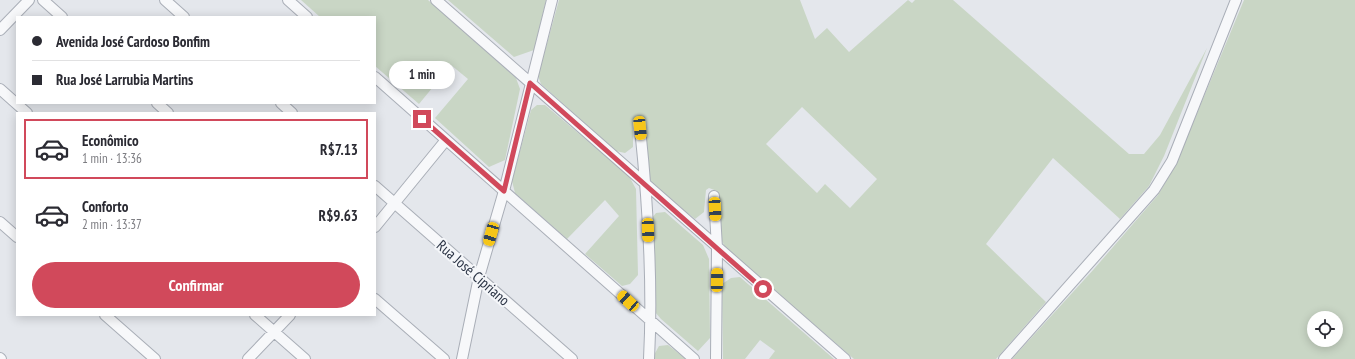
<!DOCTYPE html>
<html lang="pt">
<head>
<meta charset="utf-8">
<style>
	:root { --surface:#fff; --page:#f7f7f7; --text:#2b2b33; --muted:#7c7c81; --line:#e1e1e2; --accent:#d1495b }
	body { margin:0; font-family:"PT Sans Narrow",sans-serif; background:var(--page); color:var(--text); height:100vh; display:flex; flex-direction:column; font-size:15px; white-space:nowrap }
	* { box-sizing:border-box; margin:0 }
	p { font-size:13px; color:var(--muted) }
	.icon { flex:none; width:22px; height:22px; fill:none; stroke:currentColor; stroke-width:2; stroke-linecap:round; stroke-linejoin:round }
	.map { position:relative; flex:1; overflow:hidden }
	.panel { position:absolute; left:16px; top:112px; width:360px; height:204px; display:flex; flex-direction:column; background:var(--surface); border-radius:0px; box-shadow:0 2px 10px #0003 }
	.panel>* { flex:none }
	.banner { position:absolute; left:16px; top:16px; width:360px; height:88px; border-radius:0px; box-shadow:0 2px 10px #0003; display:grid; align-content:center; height:88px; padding:0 16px; background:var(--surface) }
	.fabs { position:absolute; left:1307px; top:311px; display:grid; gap:8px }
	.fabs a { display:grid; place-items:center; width:36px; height:36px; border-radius:50%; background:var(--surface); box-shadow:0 2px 10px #0003; font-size:20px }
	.end { position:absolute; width:18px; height:18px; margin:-9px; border:5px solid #d1495b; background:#fff; box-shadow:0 0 0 2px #fff }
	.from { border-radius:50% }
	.bubble { position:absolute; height:28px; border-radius:14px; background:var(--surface); box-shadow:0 2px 10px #0003; font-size:13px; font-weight:700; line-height:28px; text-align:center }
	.car { position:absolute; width:12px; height:24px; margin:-12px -6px; border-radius:5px; box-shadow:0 0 3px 1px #0007; background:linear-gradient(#f5c518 24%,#345 0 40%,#f5c518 0 76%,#345 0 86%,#f5c518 0) }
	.banner b { display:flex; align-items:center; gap:14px; height:38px; font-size:15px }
	.banner b+b { border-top:1px solid var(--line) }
	.banner i { width:10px; height:10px; background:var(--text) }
	ul { padding:7px 0 0; list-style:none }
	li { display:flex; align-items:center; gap:12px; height:60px; margin:0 8px 6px; padding:0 8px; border:2px solid transparent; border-radius:0px }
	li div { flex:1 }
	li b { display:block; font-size:15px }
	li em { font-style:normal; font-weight:700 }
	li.active { border-color:var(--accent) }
	li>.icon { width:36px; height:36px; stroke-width:1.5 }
	.cta { display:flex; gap:8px; margin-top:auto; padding:8px 16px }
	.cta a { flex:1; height:46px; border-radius:24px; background:var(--accent); color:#fff; font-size:16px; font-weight:700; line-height:46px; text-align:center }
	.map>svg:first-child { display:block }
	.green { fill:#c9d6c5; fill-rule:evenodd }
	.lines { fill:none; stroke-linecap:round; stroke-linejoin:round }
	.street-casing { stroke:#a9aeb7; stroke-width:12 }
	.street { stroke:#f7f8fa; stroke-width:10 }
	.route { stroke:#d1495b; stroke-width:5 }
	.labels { text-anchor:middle; stroke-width:4; stroke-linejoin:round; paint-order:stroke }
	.street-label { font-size:15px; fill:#2b3445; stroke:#f4f6f9 }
</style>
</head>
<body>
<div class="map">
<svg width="1355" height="359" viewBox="0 0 1355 359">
	<rect width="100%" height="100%" fill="#e4e7ec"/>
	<path class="green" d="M301 0H428L516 78 520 89 505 160 489 167 435 118 468 79 451 65 419 104 375 66V17H320Z
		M448 0H546L534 50 514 57Z
		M559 0H800L815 39 827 28 849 52 908 0 912 3 915 0H953L1129 154H1144L1160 135 1207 48 1164 156 1149 186 1120 219 1053 158 986 244 1046 302 996 359H854L725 247 720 237V196L717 191 709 188 706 190 704 212 695 219C682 208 653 190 648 175 642 157 654 132 638 119L633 122V147L625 153 616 151 541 84 538 76ZM802 107 877 179 850 208 825 184 817 193 766 144Z
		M1244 0H1355V359H1012L1094 269 1158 195 1176 164ZM1314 318H1336V340H1314Z
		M537 105H545L629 176 636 189 638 275 630 284 622 286 585 254 619 216 605 200 567 239 515 193 512 181 531 110Z
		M665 212 703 245 709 259 710 338 698 351 661 319 655 312 651 219 656 213Z
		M740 277 834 359H769L775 351 760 340 745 359H723L722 284 731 278Z
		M668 345 686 359H654V355L659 346Z"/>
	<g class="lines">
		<defs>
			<path id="street" d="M43 0 62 17
				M165 0 184 17
				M288 0 307 17
				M436 0 845 359
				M0 30 29 0
				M375 77 694 359
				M0 89 27 113
				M157 103 168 113
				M281 103 292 113
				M640 128C648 204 653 282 649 359
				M375 186 572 359
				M714 196 717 248 716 359
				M0 222 17 237
				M375 227 446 140
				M375 299 444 359
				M105 315 155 359
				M255 315 305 359
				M0 358 1 359
				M248 359 290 315
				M462 359 479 277 504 191 552 0
				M1004 359 1154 190 1172 161 1236 0"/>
		</defs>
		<use href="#street" class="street-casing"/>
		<use href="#street" class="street"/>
	</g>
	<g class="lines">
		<path class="route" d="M422 119 504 191 530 83 763 289"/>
	</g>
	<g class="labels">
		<g class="street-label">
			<text transform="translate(473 273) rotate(41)" y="5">Rua José Cipriano</text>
		</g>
	</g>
</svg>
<div class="fabs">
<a><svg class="icon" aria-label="locate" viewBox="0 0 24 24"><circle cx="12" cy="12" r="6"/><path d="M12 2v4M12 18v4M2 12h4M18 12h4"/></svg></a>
</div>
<i class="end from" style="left:763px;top:289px"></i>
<i class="end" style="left:422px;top:119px"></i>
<div class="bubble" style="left:389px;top:61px;width:66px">1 min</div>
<i class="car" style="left:640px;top:128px;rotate:174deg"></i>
<i class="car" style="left:715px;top:209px;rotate:177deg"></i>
<i class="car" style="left:648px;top:230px;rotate:178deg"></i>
<i class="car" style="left:491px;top:234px;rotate:196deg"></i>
<i class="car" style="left:717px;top:280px;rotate:1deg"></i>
<i class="car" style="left:628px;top:301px;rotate:312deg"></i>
<div class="banner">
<b><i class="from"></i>Avenida José Cardoso Bonfim</b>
<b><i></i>Rua José Larrubia Martins</b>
</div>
<section class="panel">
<ul>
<li class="active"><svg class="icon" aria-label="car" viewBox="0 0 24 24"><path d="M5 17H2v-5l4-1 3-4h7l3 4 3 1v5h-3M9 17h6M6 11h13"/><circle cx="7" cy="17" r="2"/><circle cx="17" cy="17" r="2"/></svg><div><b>Econômico</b><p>1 min · 13:36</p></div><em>R$7.13</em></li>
<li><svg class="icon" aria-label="car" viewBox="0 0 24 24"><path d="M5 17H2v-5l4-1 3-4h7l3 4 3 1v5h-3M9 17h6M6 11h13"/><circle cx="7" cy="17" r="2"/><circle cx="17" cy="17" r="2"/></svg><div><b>Conforto</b><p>2 min · 13:37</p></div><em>R$9.63</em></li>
</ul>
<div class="cta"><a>Confirmar</a></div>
</section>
</div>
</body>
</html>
